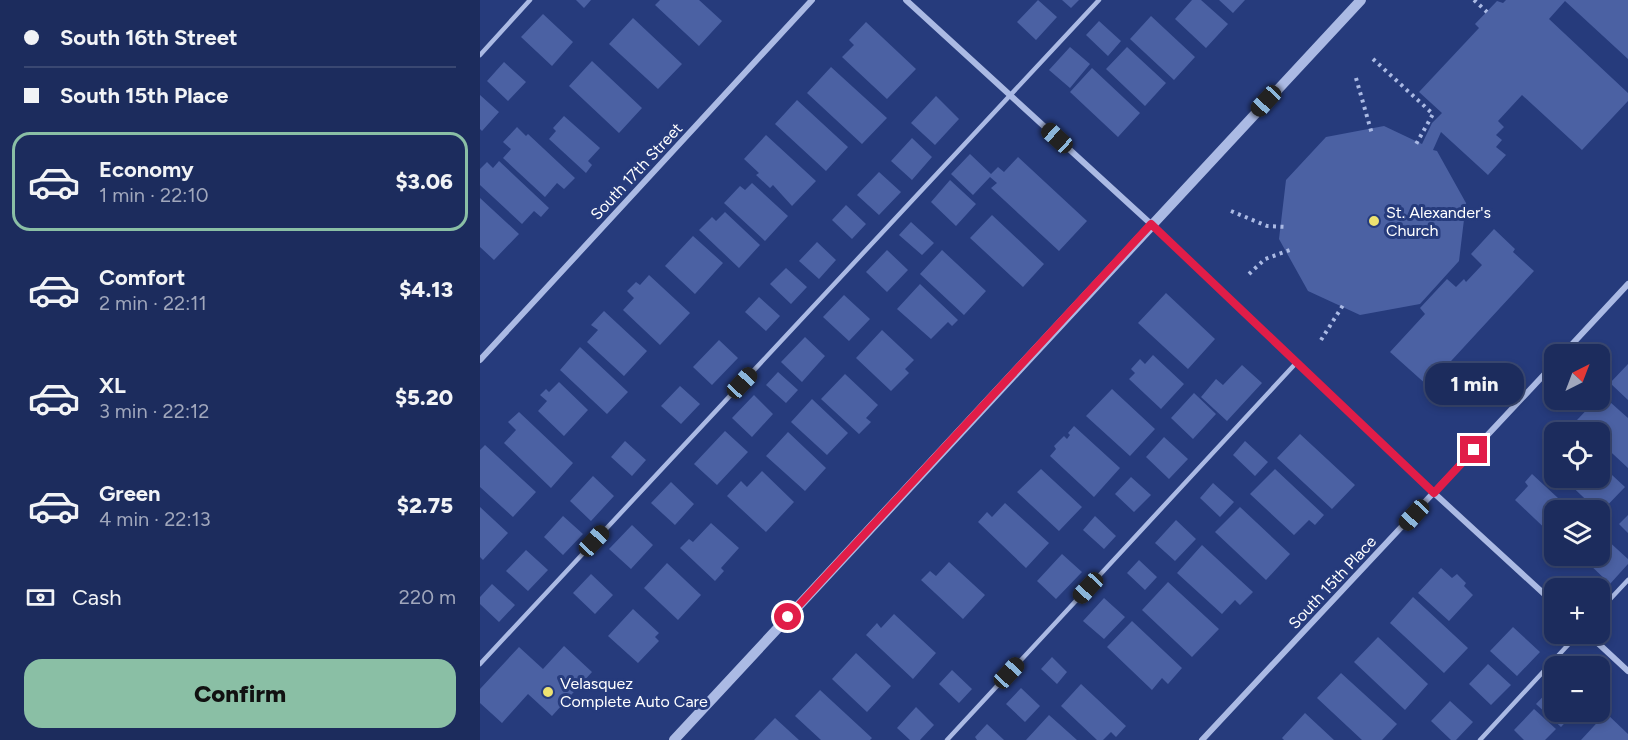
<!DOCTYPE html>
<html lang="en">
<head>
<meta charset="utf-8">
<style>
	:root { --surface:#1c2c5d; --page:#293866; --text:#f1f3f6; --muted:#a0a7bc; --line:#3a4872; --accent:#8abfa5 }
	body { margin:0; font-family:Figtree,sans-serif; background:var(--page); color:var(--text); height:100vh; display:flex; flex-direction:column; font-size:22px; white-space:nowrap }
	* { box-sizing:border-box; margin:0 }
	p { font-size:20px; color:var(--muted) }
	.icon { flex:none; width:33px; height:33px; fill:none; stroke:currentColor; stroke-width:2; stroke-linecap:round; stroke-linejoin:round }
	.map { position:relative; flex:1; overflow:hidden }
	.sheet { display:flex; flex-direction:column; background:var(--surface); width:480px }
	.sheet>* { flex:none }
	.guide { display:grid; align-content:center; height:132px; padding:0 24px; background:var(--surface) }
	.needle { width:39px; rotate:42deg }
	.tools { position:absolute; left:1064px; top:344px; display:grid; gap:12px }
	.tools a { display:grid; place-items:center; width:66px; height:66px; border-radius:12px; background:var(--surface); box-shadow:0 3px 9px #0003,0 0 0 2px var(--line); font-size:30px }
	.end { position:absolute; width:27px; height:27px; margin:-14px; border:8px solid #e11d48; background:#fff; box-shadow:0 0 0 3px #fff }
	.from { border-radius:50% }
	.bubble { position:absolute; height:42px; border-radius:18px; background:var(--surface); box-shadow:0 3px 9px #0003,0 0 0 2px var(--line); font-size:20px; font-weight:800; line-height:42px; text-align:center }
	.car { position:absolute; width:18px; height:36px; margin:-18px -9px; border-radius:8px; box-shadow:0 0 4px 2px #0007; background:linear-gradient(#222 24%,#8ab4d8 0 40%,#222 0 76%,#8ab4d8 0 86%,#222 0) }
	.guide b { display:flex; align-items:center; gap:21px; height:57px; font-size:22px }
	.guide b+b { border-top:2px solid var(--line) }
	.guide i { width:15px; height:15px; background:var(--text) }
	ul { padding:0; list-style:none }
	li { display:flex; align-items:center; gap:18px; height:99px; margin:0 12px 9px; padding:0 12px; border:3px solid transparent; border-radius:18px }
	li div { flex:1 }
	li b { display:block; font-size:22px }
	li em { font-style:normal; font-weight:800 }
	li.on { border-color:var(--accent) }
	li>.icon { width:54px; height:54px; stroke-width:1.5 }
	.pay { display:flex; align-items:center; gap:15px; height:66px; padding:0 24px; font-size:22px }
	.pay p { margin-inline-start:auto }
	.button { display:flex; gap:12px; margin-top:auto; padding:12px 24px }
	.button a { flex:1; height:69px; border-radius:18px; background:var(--accent); color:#111; font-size:24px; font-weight:800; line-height:69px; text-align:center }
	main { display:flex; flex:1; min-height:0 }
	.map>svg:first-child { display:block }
	.building { fill:#4b61a3 }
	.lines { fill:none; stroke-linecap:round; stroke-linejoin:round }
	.path { stroke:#abbae4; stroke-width:4; stroke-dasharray:3 4.5; stroke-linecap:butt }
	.service { stroke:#abbae4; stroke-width:4.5 }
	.minor { stroke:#abbae4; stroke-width:6 }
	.tertiary { stroke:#abbae4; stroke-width:10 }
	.route { stroke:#e11d48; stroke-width:8 }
	.poi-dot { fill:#ede271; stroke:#263b7c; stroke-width:2 }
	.labels { text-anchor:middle; stroke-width:6; stroke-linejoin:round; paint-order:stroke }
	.street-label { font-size:16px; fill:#fff; stroke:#263b7c }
	.poi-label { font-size:16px; fill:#fff; stroke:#263b7c; text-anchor:start }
</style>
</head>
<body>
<main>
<section class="sheet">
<div class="guide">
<b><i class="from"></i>South 16th Street</b>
<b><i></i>South 15th Place</b>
</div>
<ul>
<li class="on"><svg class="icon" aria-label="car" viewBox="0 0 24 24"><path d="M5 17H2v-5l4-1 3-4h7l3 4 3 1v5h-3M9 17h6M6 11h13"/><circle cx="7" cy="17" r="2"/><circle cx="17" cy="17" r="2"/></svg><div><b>Economy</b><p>1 min · 22:10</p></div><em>$3.06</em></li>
<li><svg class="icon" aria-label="car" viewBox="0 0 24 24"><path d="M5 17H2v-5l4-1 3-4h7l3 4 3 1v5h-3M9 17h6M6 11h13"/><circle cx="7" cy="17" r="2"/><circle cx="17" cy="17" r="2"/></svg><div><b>Comfort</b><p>2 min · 22:11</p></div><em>$4.13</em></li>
<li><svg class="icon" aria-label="car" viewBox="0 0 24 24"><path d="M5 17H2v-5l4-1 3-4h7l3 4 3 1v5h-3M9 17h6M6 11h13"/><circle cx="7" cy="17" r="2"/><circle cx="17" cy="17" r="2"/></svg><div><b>XL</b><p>3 min · 22:12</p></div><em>$5.20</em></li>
<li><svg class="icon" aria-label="car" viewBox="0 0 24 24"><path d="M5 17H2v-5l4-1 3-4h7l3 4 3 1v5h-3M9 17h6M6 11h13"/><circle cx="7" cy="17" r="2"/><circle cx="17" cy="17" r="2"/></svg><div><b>Green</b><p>4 min · 22:13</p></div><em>$2.75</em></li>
</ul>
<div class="pay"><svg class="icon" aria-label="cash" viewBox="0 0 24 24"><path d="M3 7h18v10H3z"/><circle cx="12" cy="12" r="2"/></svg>Cash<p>220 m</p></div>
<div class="button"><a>Confirm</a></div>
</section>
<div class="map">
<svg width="1148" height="740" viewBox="0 0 1148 740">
	<rect width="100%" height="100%" fill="#263b7c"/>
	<path class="building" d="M96 0H111L104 8Z
		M180 0H219L242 21 219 46 175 5Z
		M558 0 577 17 556 40 537 22Z
		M582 0H599L591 8Z
		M712 0H721L748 24 726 48 695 19Z
		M739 0H765L753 13Z
		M1026 0H1148V59L1085 1 1069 19 1148 93V101L1102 150 1042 95 1018 121 1024 127 1016 135 1022 140 1016 147 1026 155 1008 175 961 132 953 150 957 151 986 203 979 261 940 304 880 315 828 291 799 239 806 180 846 137 904 126 942 144 952 123 962 113 939 92 999 28 995 24 1017 1 1023 3Z
		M63 14 93 42 72 66 41 37Z
		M671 16 715 57 694 80 650 39Z
		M153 18 202 64 178 89 129 44Z
		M619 21 641 41 628 56 606 35Z
		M386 22 436 69 407 99 362 57 374 45 369 40Z
		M590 47 610 64 590 88 569 70Z
		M647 47 686 83 665 106 626 69Z
		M112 61 162 108 139 133 89 86Z
		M24 62 46 82 28 101 7 81Z
		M351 67 407 118 382 144 327 93Z
		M612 68 660 113 638 137 590 92Z
		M0 95 19 112 2 131 0 129Z
		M456 96 479 119 455 145 431 123Z
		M317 100 368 147 346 171 295 124Z
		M84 116 120 148 108 161 112 165 106 173 69 139 76 131 73 128Z
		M37 127 46 136 48 134 95 178 84 189 77 183 65 197 23 158 31 149 23 142Z
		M286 135 336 181 312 206 293 185 290 188 276 175 279 173 264 159Z
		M432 138 452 157 432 180 411 161Z
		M490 154 511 174 518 167 524 172 538 157 607 221 579 251 511 188 517 183 510 177 493 195 471 174Z
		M19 161 69 208 61 217 54 211 42 224 0 185V169L7 162 13 168Z
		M399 172 421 192 399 215 377 195Z
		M470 180 496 204 476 226 451 202Z
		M272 183 308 216 285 241 244 203 260 186 265 190Z
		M0 198 39 234 14 260 0 247Z
		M366 205 386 224 372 239 352 220Z
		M245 212 280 245 259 268 219 230 232 217 236 221Z
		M512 215 564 264 543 287 490 238Z
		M431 222 454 243 442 255 419 235Z
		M1014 229 1035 249 1033 252 1054 271 948 386 910 352 945 314 940 308 967 279 976 287 984 279 986 282 1002 265 991 254Z
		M213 236 243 263 215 294 185 266Z
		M337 242 356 260 339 279 319 261Z
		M407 250 428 270 407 292 386 272Z
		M462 250 506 291 484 315 440 274Z
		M306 268 327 287 311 304 290 284Z
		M169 275 210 313 180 345 143 310 154 298 147 291 156 282 160 285Z
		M440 284 478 320 472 326 468 322 451 339 417 309Z
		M686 293 735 339 708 369 658 323Z
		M364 295 390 319 369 341 343 317Z
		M279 297 300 316 286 331 265 312Z
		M124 311 167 351 144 376 107 342 118 330 111 325Z
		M402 330 434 360 425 369 429 373 411 391 376 358Z
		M325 337 345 356 322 382 301 362Z
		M239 340 258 358 232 385 213 367Z
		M100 347 148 392 127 414 80 370Z
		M673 355 704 384 681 409 649 379 655 373 651 369 660 359 665 364Z
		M1148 364V400L1130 383Z
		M762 365 782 383 747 421 721 397 736 379 743 385Z
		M298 372 318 390 306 403 286 385Z
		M365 374 398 405 386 418 391 422 379 434 341 399Z
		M79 382 108 410 84 436 58 411 67 401 60 395 66 389 69 392Z
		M200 386 220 404 201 424 181 406Z
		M632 389 675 429 650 456 606 416Z
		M714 393 736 414 713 439 691 418Z
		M1121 394 1148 418V468L1119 441V432H1110L1097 420 1117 399H1119Z
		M274 395 293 414 272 437 252 418Z
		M332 399 368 433 347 455 311 422Z
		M39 412 93 463 71 488 24 443 36 430 28 422Z
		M594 426 640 468 614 497 570 456 576 449 574 446 584 436 587 439 590 435 588 433Z
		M245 431 268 452 237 485 214 464Z
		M308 432 346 468 325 491 286 456Z
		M820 434 875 485 852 509 797 458Z
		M684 437 708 459 689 479 666 457Z
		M145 441 166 460 152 476 131 457Z
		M765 441 788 462 775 476 753 455Z
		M5 445 56 492 33 517 0 487V450Z
		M1074 450V470L1064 461Z
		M1119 463 1145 487 1120 513 1082 477H1119Z
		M561 469 602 507 579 531 537 492Z
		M795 469 844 515 835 525 829 520 814 535 770 494Z
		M282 471 314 502 286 532 247 496 261 481 267 487Z
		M1052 474 1091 510H1074V537L1035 500 1048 486 1045 482Z
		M113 476 134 496 111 521 90 501Z
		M651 477 671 495 654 512 635 494Z
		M191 482 214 504 195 525 171 503Z
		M733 483 754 502 740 517 720 498Z
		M525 503 569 543 546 568 498 522 507 512 512 517Z
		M0 507 28 533 3 560 0 557Z
		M760 507 810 554 786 580 735 532Z
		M1148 515V533L1139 524Z
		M83 516 103 534 83 555 64 537Z
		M615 516 636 536 624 549 603 530Z
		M696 520 716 539 695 561 675 543Z
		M231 523 259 548 241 568 244 571 235 581 200 548 209 539 213 542Z
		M152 525 173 545 151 569 129 549Z
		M1126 539 1148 559V564L1130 584 1105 560 1110 555H1119V546Z
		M722 545 773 592 760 605 755 600 742 614 697 573Z
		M46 550 68 570 48 591 26 571Z
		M582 554 602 572 576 599 557 581Z
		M659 560 677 577 665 590 647 573Z
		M469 562 505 595 483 619 441 580 450 571 456 576Z
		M187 563 221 595 198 620 164 588Z
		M961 568 972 578 977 574 986 583 984 586 993 595 969 621 938 593Z
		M111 574 133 595 115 614 93 593Z
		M688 582 739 629 712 657 662 610Z
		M12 584 35 605 19 622 0 604V597Z
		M933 597 988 648 964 673 910 623Z
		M624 598 645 617 624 639 603 621Z
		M153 609 179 633 175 637 179 641 158 663 128 636Z
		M414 614 456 653 433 679 386 635 397 623 401 628Z
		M652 621 702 668 688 684 682 678 672 690 627 647Z
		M1033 627 1060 652 1037 676 1010 651Z
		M898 637 948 684 925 710 874 662Z
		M84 646 112 672 72 716 48 694 22 723 0 703V689L39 647 63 669Z
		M376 653 411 686 387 712 352 679Z
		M572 657 587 672 577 684 561 669Z
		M1008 664 1031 685 1011 705 989 684Z
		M472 670 492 689 479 703 459 684Z
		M861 673 917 724 902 740H882L837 698Z
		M601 684 646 726 636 737 631 732 623 740H617L581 706Z
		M1074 685V711H1096L1081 727 1056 704Z
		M541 688 560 706 545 722 526 704Z
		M340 690 392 738 390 740H341L315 716Z
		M970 701 993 722 976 740H971L951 721Z
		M436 707 454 725 440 740H430L417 728Z
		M1054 709 1076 729 1065 740H1044L1034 730Z
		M825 713 854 740H804L802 738Z
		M1126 713 1148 734V740H1101Z
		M569 715 597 740H546Z
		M295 718 319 740H274Z
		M507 724 524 740H497L495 737Z"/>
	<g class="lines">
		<path class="path" d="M994 0 1007 12
			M893 59 953 114 935 146
			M876 78 892 134
			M751 211 787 226 807 227
			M769 274 785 259 810 250
			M841 340 865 302"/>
		<path class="service" d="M0 55 50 0
			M1119 611 1148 580
			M0 664 619 0
			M467 740 817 362
			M1000 740 1099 633"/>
		<path class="minor" d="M426 0 671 224 954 493 1074 603
			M1083 354 1148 284
			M0 360 332 0
			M1107 633 1148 671
			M722 740 1074 364"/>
		<path class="tertiary" d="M194 740 881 0"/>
	</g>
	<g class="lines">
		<path class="route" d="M308 617 671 224 954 493 994 450"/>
	</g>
	<g class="poi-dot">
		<circle cx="894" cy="221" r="6"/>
		<circle cx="68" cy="692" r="6"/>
	</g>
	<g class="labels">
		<g class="street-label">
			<text transform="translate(156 171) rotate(-47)" y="6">South 17th Street</text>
			<text transform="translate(852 582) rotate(-47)" y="6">South 15th Place</text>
		</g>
		<g class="poi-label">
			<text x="906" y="218">St. Alexander's<tspan x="906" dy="18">Church</tspan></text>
			<text x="80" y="689">Velasquez<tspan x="80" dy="18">Complete Auto Care</tspan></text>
		</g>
	</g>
</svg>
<div class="tools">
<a><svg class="needle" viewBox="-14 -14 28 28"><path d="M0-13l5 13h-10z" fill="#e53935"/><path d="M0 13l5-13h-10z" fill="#a0a7bc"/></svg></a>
<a><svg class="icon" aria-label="locate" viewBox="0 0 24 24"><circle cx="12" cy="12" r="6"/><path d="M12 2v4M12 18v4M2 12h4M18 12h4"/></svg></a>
<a><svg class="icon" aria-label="layers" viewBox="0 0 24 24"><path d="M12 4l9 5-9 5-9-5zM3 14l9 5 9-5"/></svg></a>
<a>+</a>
<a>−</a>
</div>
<i class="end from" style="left:308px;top:617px"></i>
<i class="end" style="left:994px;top:450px"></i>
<div class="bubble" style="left:945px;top:363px;width:99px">1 min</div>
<i class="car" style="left:786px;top:101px;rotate:223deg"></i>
<i class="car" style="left:577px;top:138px;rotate:312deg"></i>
<i class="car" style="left:262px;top:383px;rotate:43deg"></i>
<i class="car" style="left:934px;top:515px;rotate:223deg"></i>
<i class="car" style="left:114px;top:541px;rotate:43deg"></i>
<i class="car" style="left:608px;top:588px;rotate:223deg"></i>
<i class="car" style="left:529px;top:673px;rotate:43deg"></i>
</div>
</main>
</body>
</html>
